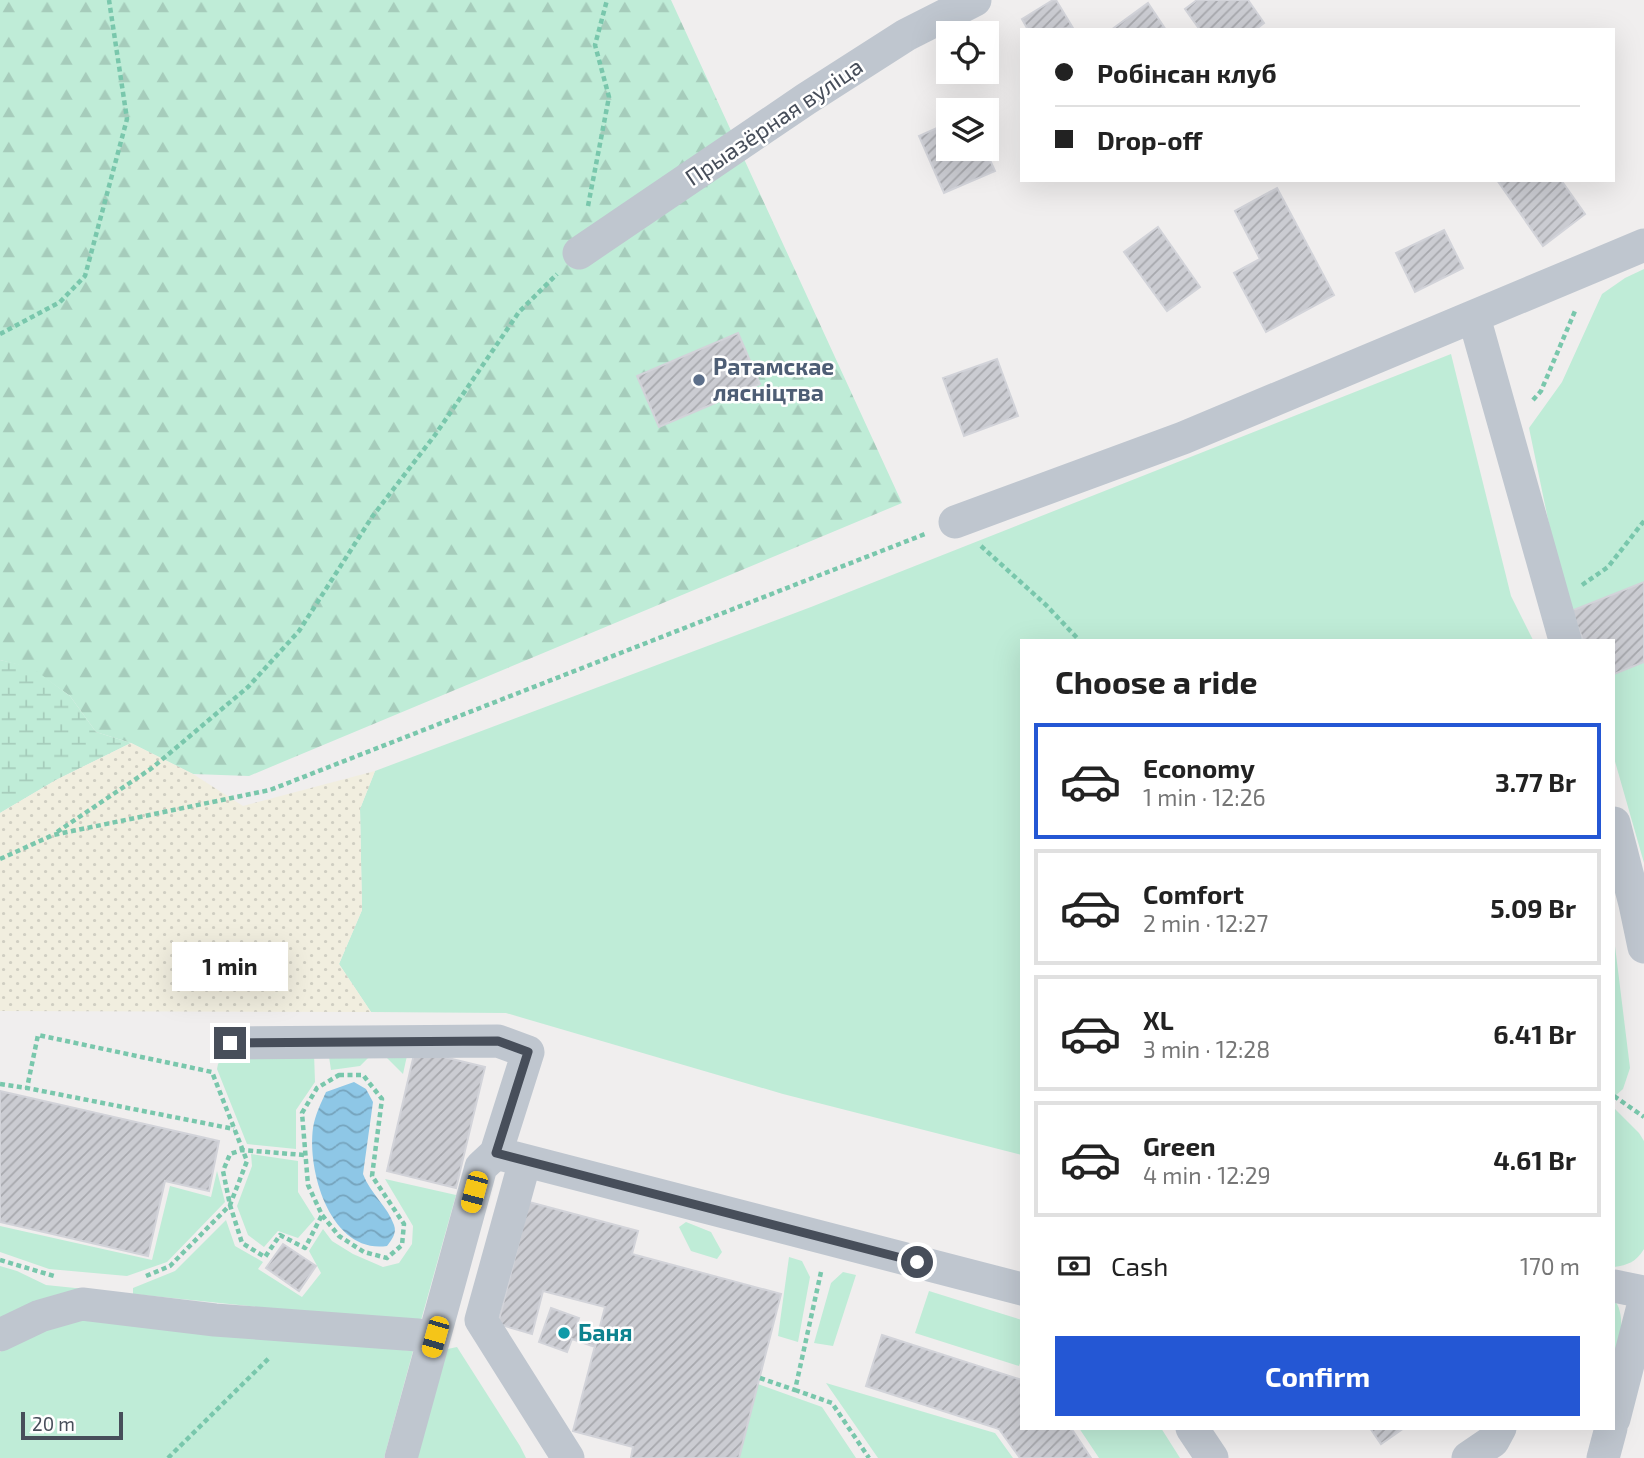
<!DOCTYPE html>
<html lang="en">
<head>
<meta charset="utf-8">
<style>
	:root { --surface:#fff; --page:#f6f6f6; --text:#222; --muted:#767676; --line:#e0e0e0; --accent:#2457d4 }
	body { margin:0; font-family:"Exo 2",sans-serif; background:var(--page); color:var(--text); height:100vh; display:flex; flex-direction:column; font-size:26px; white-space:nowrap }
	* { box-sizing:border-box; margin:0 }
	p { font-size:23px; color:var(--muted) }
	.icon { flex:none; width:38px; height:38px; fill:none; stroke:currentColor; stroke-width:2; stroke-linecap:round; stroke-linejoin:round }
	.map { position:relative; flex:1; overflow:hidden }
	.details { position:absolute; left:1020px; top:639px; width:595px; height:791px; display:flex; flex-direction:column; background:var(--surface); border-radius:0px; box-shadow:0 7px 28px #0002 }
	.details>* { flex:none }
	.hud { position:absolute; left:1020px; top:28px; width:595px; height:154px; border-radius:0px; box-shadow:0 7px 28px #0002; display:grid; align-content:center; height:154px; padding:0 35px; background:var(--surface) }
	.fabs { position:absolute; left:936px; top:21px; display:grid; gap:14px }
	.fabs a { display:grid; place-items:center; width:63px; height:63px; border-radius:0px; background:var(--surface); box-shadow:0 7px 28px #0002; font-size:35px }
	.scale { position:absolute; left:21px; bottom:18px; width:102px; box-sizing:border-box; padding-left:7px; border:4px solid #474e5a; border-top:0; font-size:19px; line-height:24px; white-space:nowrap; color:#474e5a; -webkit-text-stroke:5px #fff; paint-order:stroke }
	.end { position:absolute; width:32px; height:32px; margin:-16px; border:9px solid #474e5a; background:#fff; box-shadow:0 0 0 4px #fff }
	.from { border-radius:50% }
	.bubble { position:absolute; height:49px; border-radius:0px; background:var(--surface); box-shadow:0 7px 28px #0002; font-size:23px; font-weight:700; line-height:49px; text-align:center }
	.car { position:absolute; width:21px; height:42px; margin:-21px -10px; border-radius:9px; box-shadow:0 0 5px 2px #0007; background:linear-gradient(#f5c518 24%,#345 0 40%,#f5c518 0 76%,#345 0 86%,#f5c518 0) }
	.hud b { display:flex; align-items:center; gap:24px; height:66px; font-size:26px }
	.hud b+b { border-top:2px solid var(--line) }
	.hud i { width:18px; height:18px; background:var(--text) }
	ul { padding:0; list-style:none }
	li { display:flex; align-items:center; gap:21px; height:116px; margin:0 14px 10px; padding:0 21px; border:4px solid var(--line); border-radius:0px }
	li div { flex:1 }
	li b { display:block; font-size:26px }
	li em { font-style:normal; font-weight:700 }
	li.selected { border-color:var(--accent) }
	li>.icon { width:63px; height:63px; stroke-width:1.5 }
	h2 { padding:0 35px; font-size:32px; line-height:84px }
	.pay { display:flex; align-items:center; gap:18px; height:77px; padding:0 35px; font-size:26px }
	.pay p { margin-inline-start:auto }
	.action { display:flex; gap:14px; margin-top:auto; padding:14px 35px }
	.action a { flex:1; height:80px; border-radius:0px; background:var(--accent); color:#fff; font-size:28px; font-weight:700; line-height:80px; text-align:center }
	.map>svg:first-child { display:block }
	.green { fill:#bfecd7 }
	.forest { fill:url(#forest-firs) }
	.wetland { fill:url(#wetland-marsh) }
	.sand { fill:url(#sand-dots) }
	.water { fill:url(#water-waves) }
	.building { fill:url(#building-hatch); stroke:#d2d3d9; stroke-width:2 }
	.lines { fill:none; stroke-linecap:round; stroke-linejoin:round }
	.path { stroke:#79c7ac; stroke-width:4.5; stroke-dasharray:5 3.5; stroke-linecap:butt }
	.minor { stroke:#bfc6cf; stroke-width:33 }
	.route { stroke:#474e5a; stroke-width:9 }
	.service-dot { fill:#5c6f8a; stroke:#fff; stroke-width:2.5 }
	.culture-dot { fill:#0f9aa8; stroke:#fff; stroke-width:2.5 }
	.labels { text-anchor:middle; stroke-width:5; stroke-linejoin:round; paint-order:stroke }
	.street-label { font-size:23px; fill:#474e5a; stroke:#fff }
	.service-label { font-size:23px; font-weight:bold; fill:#4e5e75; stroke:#fff; text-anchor:start }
	.culture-label { font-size:23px; font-weight:bold; fill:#0d838f; stroke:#fff; text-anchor:start }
</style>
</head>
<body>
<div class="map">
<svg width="1644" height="1458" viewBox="0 0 1644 1458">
	<defs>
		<pattern id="forest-firs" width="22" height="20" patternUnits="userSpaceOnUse" patternTransform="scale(1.75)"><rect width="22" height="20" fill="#bfecd7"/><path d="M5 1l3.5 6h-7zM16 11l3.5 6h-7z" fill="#a6ccbb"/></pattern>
		<pattern id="wetland-marsh" width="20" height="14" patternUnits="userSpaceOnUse" patternTransform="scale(1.75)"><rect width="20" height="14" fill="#bfecd7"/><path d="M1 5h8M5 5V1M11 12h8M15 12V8" fill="none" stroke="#a6ccbb"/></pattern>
		<pattern id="sand-dots" width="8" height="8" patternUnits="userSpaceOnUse" patternTransform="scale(1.75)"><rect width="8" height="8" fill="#f1eedf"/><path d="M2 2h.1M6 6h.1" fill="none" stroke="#d0cec2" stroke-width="1.8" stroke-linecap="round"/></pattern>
		<pattern id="water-waves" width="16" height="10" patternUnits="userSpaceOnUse" patternTransform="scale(1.75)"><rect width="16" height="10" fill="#8ec7e6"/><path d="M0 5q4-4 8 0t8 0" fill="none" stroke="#76a4bd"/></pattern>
		<pattern id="building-hatch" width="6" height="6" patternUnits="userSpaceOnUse" patternTransform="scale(1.75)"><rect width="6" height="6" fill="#cbccd2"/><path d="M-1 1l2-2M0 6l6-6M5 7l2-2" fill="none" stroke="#a7a8ad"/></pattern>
	</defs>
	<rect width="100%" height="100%" fill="#f0eeee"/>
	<path class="green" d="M1644 269V863L1614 758V640H1580L1555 553 1529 428 1562 382 1602 294 1625 278Z
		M1451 354 1511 596 1533 640H1022V1155L783 1094 506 1013 371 1012 339 964 362 910 360 809 375 771 811 607Z
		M1614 938 1630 1068 1623 1089 1614 1097Z
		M328 1050 408 1051 403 1074 386 1057H369L360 1066 331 1070Z
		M314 1053 315 1082 296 1110V1149L247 1144 217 1069 218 1064 226 1055Z
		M1614 1108 1639 1133 1644 1141V1249C1636 1262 1628 1265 1614 1267Z
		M251 1154 298 1161V1192L315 1219 298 1238 278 1231 264 1247 248 1235 237 1206 252 1166Z
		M217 1171 225 1202 167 1262 127 1276 49 1269 0 1252V1226L152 1260 170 1186 211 1197Z
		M385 1179 456 1195 420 1324 133 1294V1288L175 1271 226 1220 235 1246 263 1262 258 1269 302 1297 321 1273 309 1251 323 1229 332 1241 353 1254 383 1267 399 1263 412 1244 413 1226Z
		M686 1222 711 1232 722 1252 717 1259 691 1251 679 1227Z
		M789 1257 802 1261 810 1277 798 1342 778 1336Z
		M0 1266 17 1271 46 1285 114 1292 0 1322Z
		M843 1272 856 1275 833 1346 814 1343 831 1283Z
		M929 1291 1022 1320V1357L1019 1366 915 1333Z
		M1614 1299C1628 1318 1618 1344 1614 1366Z
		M84 1319 413 1351 384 1458H0V1352L42 1328Z
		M457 1347 520 1446 526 1458H414L443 1350Z
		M826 1383 995 1433 1013 1458H878Z
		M758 1384 822 1407 856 1458H739Z
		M1079 1428H1161L1180 1458H1099Z"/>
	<path class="forest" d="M0 0H671L902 503 249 776 193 774 131 743 96 732 70 696 31 668 0 660Z"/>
	<path class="wetland" d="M0 660 31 667 70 696 96 732 131 743 56 780 0 813Z"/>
	<path class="sand" d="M131 743 193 774 243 806 375 771 360 809 362 910 339 964 371 1012 0 1011V813L56 780Z"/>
	<path class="water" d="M354 1082 366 1089 373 1102 363 1174C370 1193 388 1207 394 1225 397 1233 392 1239 387 1246 331 1254 307 1172 313 1128 315 1115 321 1103 326 1092Z"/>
	<path class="building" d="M1053 0H1056L1073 28 1028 30 1022 19Z
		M1197 0H1248L1264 23 1255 30H1200L1185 9Z
		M1148 3 1166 30H1111Z
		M948 123V149H985L995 171 944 193 919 136Z
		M1497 180H1561L1585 214 1543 246Z
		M1277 188 1334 295 1266 332 1234 273 1260 259 1235 211Z
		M1158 227 1200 287 1167 311 1124 252Z
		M1444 230 1463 268 1415 292 1396 253Z
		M738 333 760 384 659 427 637 376Z
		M997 359 1018 416 964 436 943 378Z
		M1644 582V662L1614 674V640H1583L1571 611Z
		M415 1050 485 1067 456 1188 387 1171Z
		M0 1091 219 1141 209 1191 165 1181 148 1256 0 1222Z
		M529 1202 638 1231 632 1254 781 1294 739 1458H631L633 1447 573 1431 605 1307 543 1291 532 1334 498 1324Z
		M283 1244 316 1266 299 1291 266 1268Z
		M551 1308 579 1318 575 1329 598 1337 595 1347 572 1339 567 1352 539 1342Z
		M882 1335 1022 1380V1428H1071L1091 1458H1020L999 1429 866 1386Z
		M1370 1428H1404L1381 1444Z"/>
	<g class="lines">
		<path class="path" d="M588 206 609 97 595 45 607 0
			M0 334 60 302 85 276 127 119 109 0
			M1533 400 1541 391 1575 311
			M981 546 1046 605 1079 640
			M1582 585 1608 567 1644 521
			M57 832 152 768 248 687 299 631 372 517 435 435 519 312 557 274
			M0 859 53 835 270 790 925 534
			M339 1075H363L382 1099 372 1176 404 1224 402 1245 387 1258 364 1252 339 1236 322 1215 308 1185 302 1113 317 1088Z
			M0 1084 27 1088
			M1614 1096 1644 1117
			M304 1155 242 1150 230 1154 223 1171 230 1205 242 1243 265 1257 280 1235 305 1248 322 1215
			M0 1260 54 1276
			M146 1276 170 1266 230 1205 247 1161 212 1072 38 1035 27 1088 234 1129
			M760 1378 795 1390 821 1272
			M795 1390 832 1403 869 1458
			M168 1458 269 1358"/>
		<path class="minor" d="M579 253 806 99 906 35 975 0
			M1474 317 1565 640
			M955 522 1183 438 1644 245
			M1614 823 1635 904 1644 947
			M230 1043 498 1041 528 1052 496 1153
			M525 1161 481 1320 568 1458
			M1614 1286 1644 1292
			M0 1335 40 1316 82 1304 215 1320 418 1335
			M1614 1419 1644 1302
			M1192 1428 1212 1458
			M401 1458 481 1167 496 1153 1022 1289
			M1468 1458 1493 1441 1500 1428
			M1603 1458 1611 1428"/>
	</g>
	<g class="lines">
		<path class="route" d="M230 1043 498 1041 528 1052 496 1153 917 1262"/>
	</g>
	<circle class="service-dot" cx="699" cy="380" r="7"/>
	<circle class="culture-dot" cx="564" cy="1333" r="7"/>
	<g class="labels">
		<g class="street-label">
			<text transform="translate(774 122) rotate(-34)" y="8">Прыазёрная вуліца</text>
		</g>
		<g class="service-label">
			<text x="713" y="375">Ратамскае<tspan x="713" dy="26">лясніцтва</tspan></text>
		</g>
		<g class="culture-label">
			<text x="578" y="1341">Баня</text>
		</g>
	</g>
</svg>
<div class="fabs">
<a><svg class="icon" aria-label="locate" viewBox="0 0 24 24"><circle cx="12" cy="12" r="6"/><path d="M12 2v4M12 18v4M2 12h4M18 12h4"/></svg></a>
<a><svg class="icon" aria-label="layers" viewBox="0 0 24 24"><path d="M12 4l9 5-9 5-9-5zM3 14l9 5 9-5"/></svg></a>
</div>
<div class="scale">20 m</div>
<i class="end from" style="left:917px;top:1262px"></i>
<i class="end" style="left:230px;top:1043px"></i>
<div class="bubble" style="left:172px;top:942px;width:116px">1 min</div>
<i class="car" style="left:474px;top:1192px;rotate:195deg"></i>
<i class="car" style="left:435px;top:1337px;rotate:196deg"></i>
<div class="hud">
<b><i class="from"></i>Робінсан клуб</b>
<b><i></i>Drop-off</b>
</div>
<section class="details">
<h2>Choose a ride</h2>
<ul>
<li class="selected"><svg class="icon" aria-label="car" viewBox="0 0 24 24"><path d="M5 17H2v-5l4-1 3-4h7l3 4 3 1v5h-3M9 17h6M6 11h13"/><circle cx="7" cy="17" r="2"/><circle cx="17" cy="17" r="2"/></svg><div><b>Economy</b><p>1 min · 12:26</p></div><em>3.77 Br</em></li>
<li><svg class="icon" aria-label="car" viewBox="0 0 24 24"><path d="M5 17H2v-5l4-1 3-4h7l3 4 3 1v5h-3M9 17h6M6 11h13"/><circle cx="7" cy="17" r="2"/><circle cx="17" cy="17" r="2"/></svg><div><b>Comfort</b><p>2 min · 12:27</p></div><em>5.09 Br</em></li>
<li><svg class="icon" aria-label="car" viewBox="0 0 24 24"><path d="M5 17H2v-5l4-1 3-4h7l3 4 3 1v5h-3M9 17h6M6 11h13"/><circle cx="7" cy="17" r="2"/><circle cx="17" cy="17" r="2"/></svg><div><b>XL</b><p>3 min · 12:28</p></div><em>6.41 Br</em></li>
<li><svg class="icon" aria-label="car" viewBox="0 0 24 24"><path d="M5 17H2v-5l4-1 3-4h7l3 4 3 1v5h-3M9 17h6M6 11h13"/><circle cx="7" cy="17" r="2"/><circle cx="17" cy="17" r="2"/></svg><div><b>Green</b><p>4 min · 12:29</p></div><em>4.61 Br</em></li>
</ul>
<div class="pay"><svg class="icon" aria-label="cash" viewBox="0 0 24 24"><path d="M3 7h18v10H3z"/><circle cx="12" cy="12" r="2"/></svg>Cash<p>170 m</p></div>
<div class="action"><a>Confirm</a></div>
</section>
</div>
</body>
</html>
